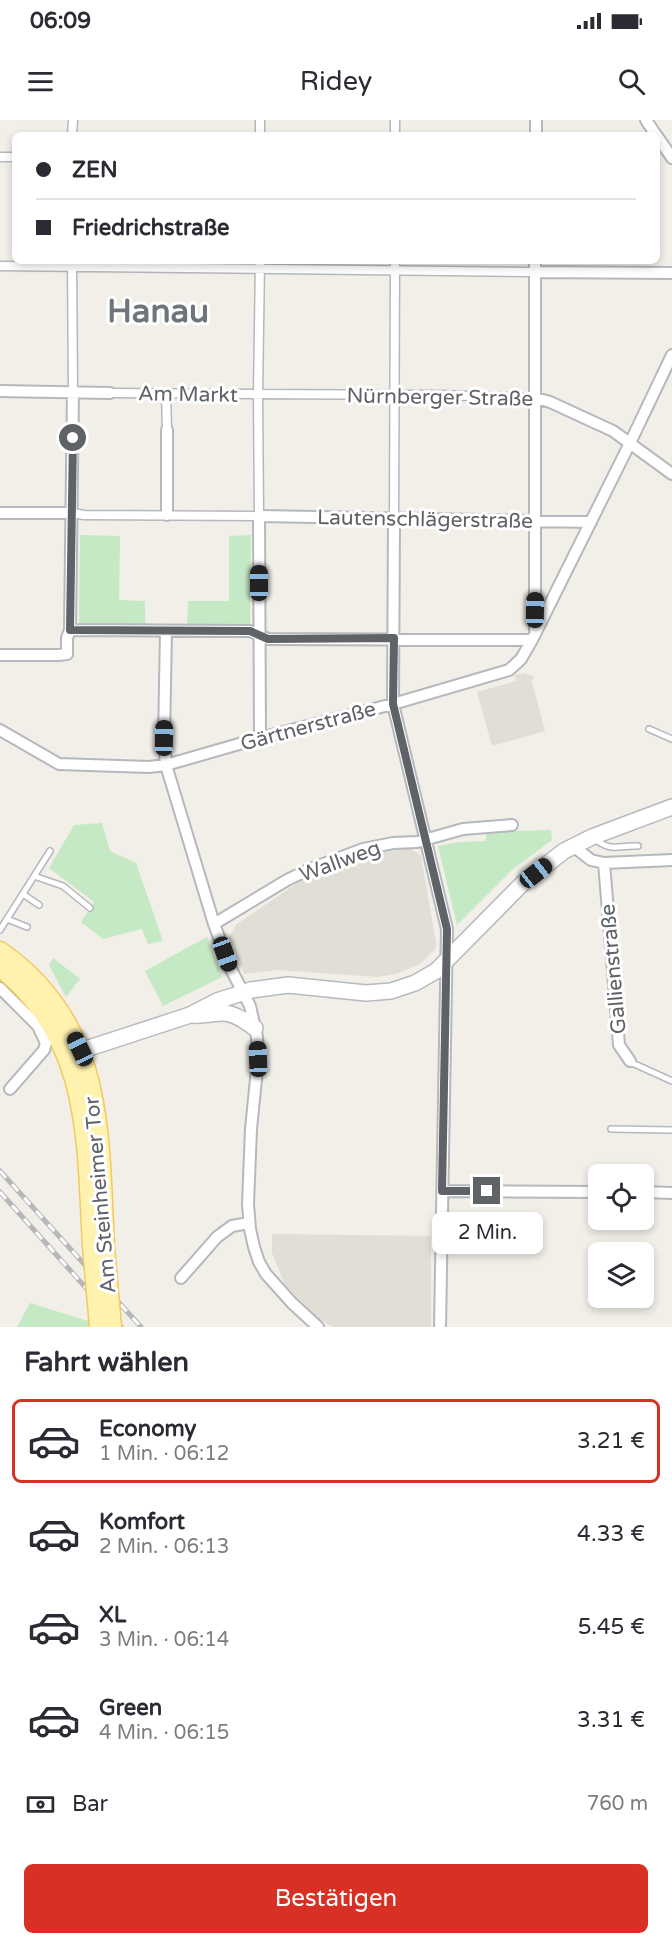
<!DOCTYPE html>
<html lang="de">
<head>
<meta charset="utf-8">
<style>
	:root { --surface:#fff; --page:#f7f7f7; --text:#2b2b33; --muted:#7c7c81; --line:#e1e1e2; --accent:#d93025 }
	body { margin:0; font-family:"Varela Round",sans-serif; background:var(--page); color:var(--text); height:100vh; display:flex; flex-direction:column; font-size:22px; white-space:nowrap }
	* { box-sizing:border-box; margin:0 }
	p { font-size:20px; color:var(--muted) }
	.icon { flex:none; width:33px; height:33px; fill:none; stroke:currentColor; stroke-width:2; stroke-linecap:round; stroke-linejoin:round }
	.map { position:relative; height:1207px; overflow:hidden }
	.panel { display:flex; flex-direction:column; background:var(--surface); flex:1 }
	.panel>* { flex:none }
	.guide { position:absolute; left:12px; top:12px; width:648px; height:132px; border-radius:9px; box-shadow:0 3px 9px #0003; display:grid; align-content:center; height:132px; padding:0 24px; background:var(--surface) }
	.buttons { position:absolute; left:588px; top:1044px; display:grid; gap:12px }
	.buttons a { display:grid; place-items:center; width:66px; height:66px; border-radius:9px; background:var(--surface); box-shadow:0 3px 9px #0003; font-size:30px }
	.end { position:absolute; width:27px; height:27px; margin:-14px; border:8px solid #5f6368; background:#fff; box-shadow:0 0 0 3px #fff }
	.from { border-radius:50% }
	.bubble { position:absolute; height:42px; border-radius:9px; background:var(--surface); box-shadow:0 3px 9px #0003; font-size:20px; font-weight:600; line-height:42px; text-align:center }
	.car { position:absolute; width:18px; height:36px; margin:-18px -9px; border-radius:8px; box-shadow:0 0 4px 2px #0007; background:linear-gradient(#222 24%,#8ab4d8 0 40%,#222 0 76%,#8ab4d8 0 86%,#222 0) }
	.guide b { display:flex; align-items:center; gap:21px; height:57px; font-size:22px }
	.guide b+b { border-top:2px solid var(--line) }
	.guide i { width:15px; height:15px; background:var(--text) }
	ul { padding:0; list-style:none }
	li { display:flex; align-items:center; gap:18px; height:84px; margin:0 12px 9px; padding:0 12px; border:3px solid transparent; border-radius:9px }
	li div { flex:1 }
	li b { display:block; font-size:22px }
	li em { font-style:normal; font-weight:600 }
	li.on { border-color:var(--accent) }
	li>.icon { width:54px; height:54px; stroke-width:1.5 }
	h2 { padding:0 24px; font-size:27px; line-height:72px }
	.pay { display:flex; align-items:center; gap:15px; height:66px; padding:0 24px; font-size:22px }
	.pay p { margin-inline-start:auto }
	.button { display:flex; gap:12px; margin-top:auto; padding:12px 24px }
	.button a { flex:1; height:69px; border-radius:9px; background:var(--accent); color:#fff; font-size:24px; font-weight:600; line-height:69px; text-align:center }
	.status { display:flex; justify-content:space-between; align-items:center; height:42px; padding:0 30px; background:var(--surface); direction:ltr }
	.status svg { height:16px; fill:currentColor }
	header { display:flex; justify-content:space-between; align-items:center; height:78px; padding:0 24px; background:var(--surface); font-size:27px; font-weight:600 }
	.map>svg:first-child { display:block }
	.education { fill:#e1ded6 }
	.green { fill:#c5e8c5 }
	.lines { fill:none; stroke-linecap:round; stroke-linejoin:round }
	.service-casing { stroke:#b5b8bc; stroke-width:8 }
	.pedestrian-casing { stroke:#b5b8bc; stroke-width:11 }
	.minor-casing { stroke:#b5b8bc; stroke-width:14 }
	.secondary-casing { stroke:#b6babf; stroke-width:18 }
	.primary-casing { stroke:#f2c960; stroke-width:21 }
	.service { stroke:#fff; stroke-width:5 }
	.pedestrian { stroke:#fff; stroke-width:8 }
	.minor { stroke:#fff; stroke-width:10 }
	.secondary { stroke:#fff; stroke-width:15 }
	.primary { stroke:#fff2af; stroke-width:18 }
	.rail-casing { stroke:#b6b7b8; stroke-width:5 }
	.rail { stroke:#fff; stroke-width:3; stroke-dasharray:9; stroke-linecap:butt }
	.primary-bridge-casing { stroke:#f2c960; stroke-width:21; stroke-linecap:butt }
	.primary-bridge { stroke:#fff2af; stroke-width:18 }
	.route { stroke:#5f6368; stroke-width:8 }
	.labels { text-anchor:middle; stroke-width:6; stroke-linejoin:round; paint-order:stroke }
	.street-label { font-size:21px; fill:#5f6368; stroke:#fff }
	.town-label { font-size:33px; font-weight:bold; fill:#70757a; stroke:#fff }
</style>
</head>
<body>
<div class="status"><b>06:09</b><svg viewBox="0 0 49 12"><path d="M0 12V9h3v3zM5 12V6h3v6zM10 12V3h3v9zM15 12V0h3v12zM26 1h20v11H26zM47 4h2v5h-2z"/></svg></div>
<header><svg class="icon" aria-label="menu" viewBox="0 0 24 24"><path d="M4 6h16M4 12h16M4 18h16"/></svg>Ridey<svg class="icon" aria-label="search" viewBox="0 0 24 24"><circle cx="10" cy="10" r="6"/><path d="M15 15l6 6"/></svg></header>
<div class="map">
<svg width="672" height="1207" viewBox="0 0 672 1207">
	<rect width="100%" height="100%" fill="#f1efe8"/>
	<path class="education" d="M525 553 534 557 532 562 545 611 492 626 477 572 516 561 515 555Z
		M397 727 411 729 421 736 436 822 435 829 420 844 396 854 378 857 277 850 244 854 229 817 237 804 306 757Z
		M272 1114 431 1116V1207H333L319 1199 285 1165 272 1133Z"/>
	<path class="green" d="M80 415 120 416 119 480 145 481V504H79Z
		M251 415 250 505H187L188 481H229V416Z
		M102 703 110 731 136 743 163 821 148 824 142 809 103 819 81 802 94 782 49 748 74 705Z
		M551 710 552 720 512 750 457 805 438 726 460 722 486 721V712Z
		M207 817 222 857 163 886 145 851Z
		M53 838 80 859 66 877 49 845Z
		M30 1183 88 1201 89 1207H17Z"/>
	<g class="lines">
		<defs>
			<path id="service" d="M649 609 672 619
				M593 718C613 733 616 725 638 726
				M34 756 63 766 90 788
				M23 774 39 785
				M7 799 27 807
				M0 810 50 731
				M630 942 672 961
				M611 1009 672 1010"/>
			<path id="pedestrian" d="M260 0V15
				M395 0V15
				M72 15 73 0
				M0 37H15
				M72 141 73 272
				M0 146 535 152
				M110 273 438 275 536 278
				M166 274 167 310
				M72 393 84 395 259 396 258 275 260 141
				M394 399 395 141"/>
			<path id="minor" d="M536 0V15
				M646 0 656 15
				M657 16 672 38
				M535 141V510
				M535 152 672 153
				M0 271 110 273
				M536 278 550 282 613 311 672 354
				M167 310V395
				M0 393H72
				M394 399 393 584 447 809 440 1207
				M70 510 250 511 268 519 532 520
				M166 511 164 618 166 645 214 804 231 849 250 886 257 917 258 939 251 1009 248 1084 250 1109 254 1127 259 1142 266 1154 292 1183 318 1207
				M0 535H58L67 534V518L70 510 73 272
				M0 610 59 644 149 647 166 645 260 618 393 584 509 550 521 539 532 520 630 323 672 235
				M260 618 259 396 591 402
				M573 726 591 740 604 743 672 740
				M604 743 619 925 630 941
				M214 804 287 760 310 749 363 729 393 723 417 722 463 709 512 705
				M0 868 38 906 46 923 44 930 10 969
				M442 1071 598 1072
				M644 1072 672 1073
				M181 1158 217 1117 232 1106 249 1103"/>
			<path id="secondary" d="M193 895C204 896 213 893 223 893 235 893 246 902 255 908
				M72 938 89 928 190 895 217 881 251 870 288 865 366 873 391 871 415 863 436 851 523 763 564 731 592 717 672 687"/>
			<path id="primary" d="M0 831C106 905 99 1012 105 1128
				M0 847C91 919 86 1020 92 1125"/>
		</defs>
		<use href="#service" class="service-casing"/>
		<use href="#pedestrian" class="pedestrian-casing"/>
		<use href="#minor" class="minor-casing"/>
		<use href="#secondary" class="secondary-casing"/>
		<use href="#primary" class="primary-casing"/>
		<use href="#service" class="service"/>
		<use href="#pedestrian" class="pedestrian"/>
		<use href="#minor" class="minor"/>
		<use href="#secondary" class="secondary"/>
		<use href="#primary" class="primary"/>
		<defs>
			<path id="rail" d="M0 1051 141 1207
				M0 1072 121 1207"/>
		</defs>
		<use href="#rail" class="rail-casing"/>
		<use href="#rail" class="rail"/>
		<defs>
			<path id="primary-bridge" d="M92 1125 99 1207
				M105 1128 112 1207"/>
		</defs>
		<use href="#primary-bridge" class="primary-bridge-casing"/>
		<use href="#primary-bridge" class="primary-bridge"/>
	</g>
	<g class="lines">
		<path class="route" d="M73 318 70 510 250 511 268 519 394 518 393 584 447 809 442 1071H487"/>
	</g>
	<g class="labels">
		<g class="street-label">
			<text transform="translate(188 274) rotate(1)" y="7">Am Markt</text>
			<text transform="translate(440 277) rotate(1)" y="7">Nürnberger Straße</text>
			<text transform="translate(425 399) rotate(1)" y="7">Lautenschlägerstraße</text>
			<text transform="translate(308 606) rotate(-15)" y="7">Gärtnerstraße</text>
			<text transform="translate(340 741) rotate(-20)" y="7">Wallweg</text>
			<text transform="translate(613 849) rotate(-95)" y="7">Gallienstraße</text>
			<text transform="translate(100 1075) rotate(-95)" y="7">Am Steinheimer Tor</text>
		</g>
		<g class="town-label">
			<text x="158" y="202">Hanau</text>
		</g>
	</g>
</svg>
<div class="buttons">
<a><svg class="icon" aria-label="locate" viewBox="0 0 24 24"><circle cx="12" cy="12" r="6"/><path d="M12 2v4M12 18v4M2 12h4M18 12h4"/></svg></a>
<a><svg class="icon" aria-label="layers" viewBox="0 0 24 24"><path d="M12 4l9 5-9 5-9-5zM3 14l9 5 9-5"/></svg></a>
</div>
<i class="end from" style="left:73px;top:318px"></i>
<i class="end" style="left:487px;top:1071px"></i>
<div class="bubble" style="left:432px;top:1092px;width:111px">2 Min.</div>
<i class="car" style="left:259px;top:463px;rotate:0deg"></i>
<i class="car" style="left:535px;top:490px;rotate:1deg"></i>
<i class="car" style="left:164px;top:618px;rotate:1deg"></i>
<i class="car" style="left:536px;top:753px;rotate:52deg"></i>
<i class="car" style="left:225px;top:834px;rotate:160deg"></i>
<i class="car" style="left:80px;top:929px;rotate:335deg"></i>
<i class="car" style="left:258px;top:939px;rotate:358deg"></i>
<div class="guide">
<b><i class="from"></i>ZEN</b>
<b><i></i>Friedrichstraße</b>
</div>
</div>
<section class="panel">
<h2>Fahrt wählen</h2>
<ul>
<li class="on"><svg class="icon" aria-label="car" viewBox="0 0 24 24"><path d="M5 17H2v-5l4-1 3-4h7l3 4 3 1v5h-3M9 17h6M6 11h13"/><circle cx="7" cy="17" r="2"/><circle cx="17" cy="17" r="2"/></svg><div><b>Economy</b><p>1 Min. · 06:12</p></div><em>3.21 €</em></li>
<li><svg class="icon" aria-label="car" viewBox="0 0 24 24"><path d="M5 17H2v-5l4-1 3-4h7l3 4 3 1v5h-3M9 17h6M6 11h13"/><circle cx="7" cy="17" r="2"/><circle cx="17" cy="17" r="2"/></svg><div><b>Komfort</b><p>2 Min. · 06:13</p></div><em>4.33 €</em></li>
<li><svg class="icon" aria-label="car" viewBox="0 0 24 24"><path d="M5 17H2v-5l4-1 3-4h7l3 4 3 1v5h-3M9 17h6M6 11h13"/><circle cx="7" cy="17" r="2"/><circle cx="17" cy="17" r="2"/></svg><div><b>XL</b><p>3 Min. · 06:14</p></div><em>5.45 €</em></li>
<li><svg class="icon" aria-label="car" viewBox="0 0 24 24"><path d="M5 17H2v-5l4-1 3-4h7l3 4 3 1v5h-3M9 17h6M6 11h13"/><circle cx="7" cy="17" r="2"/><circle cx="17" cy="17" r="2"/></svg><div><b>Green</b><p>4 Min. · 06:15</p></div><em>3.31 €</em></li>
</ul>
<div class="pay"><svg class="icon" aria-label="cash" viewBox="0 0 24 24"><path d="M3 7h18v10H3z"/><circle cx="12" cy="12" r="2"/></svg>Bar<p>760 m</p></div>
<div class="button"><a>Bestätigen</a></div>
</section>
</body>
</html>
